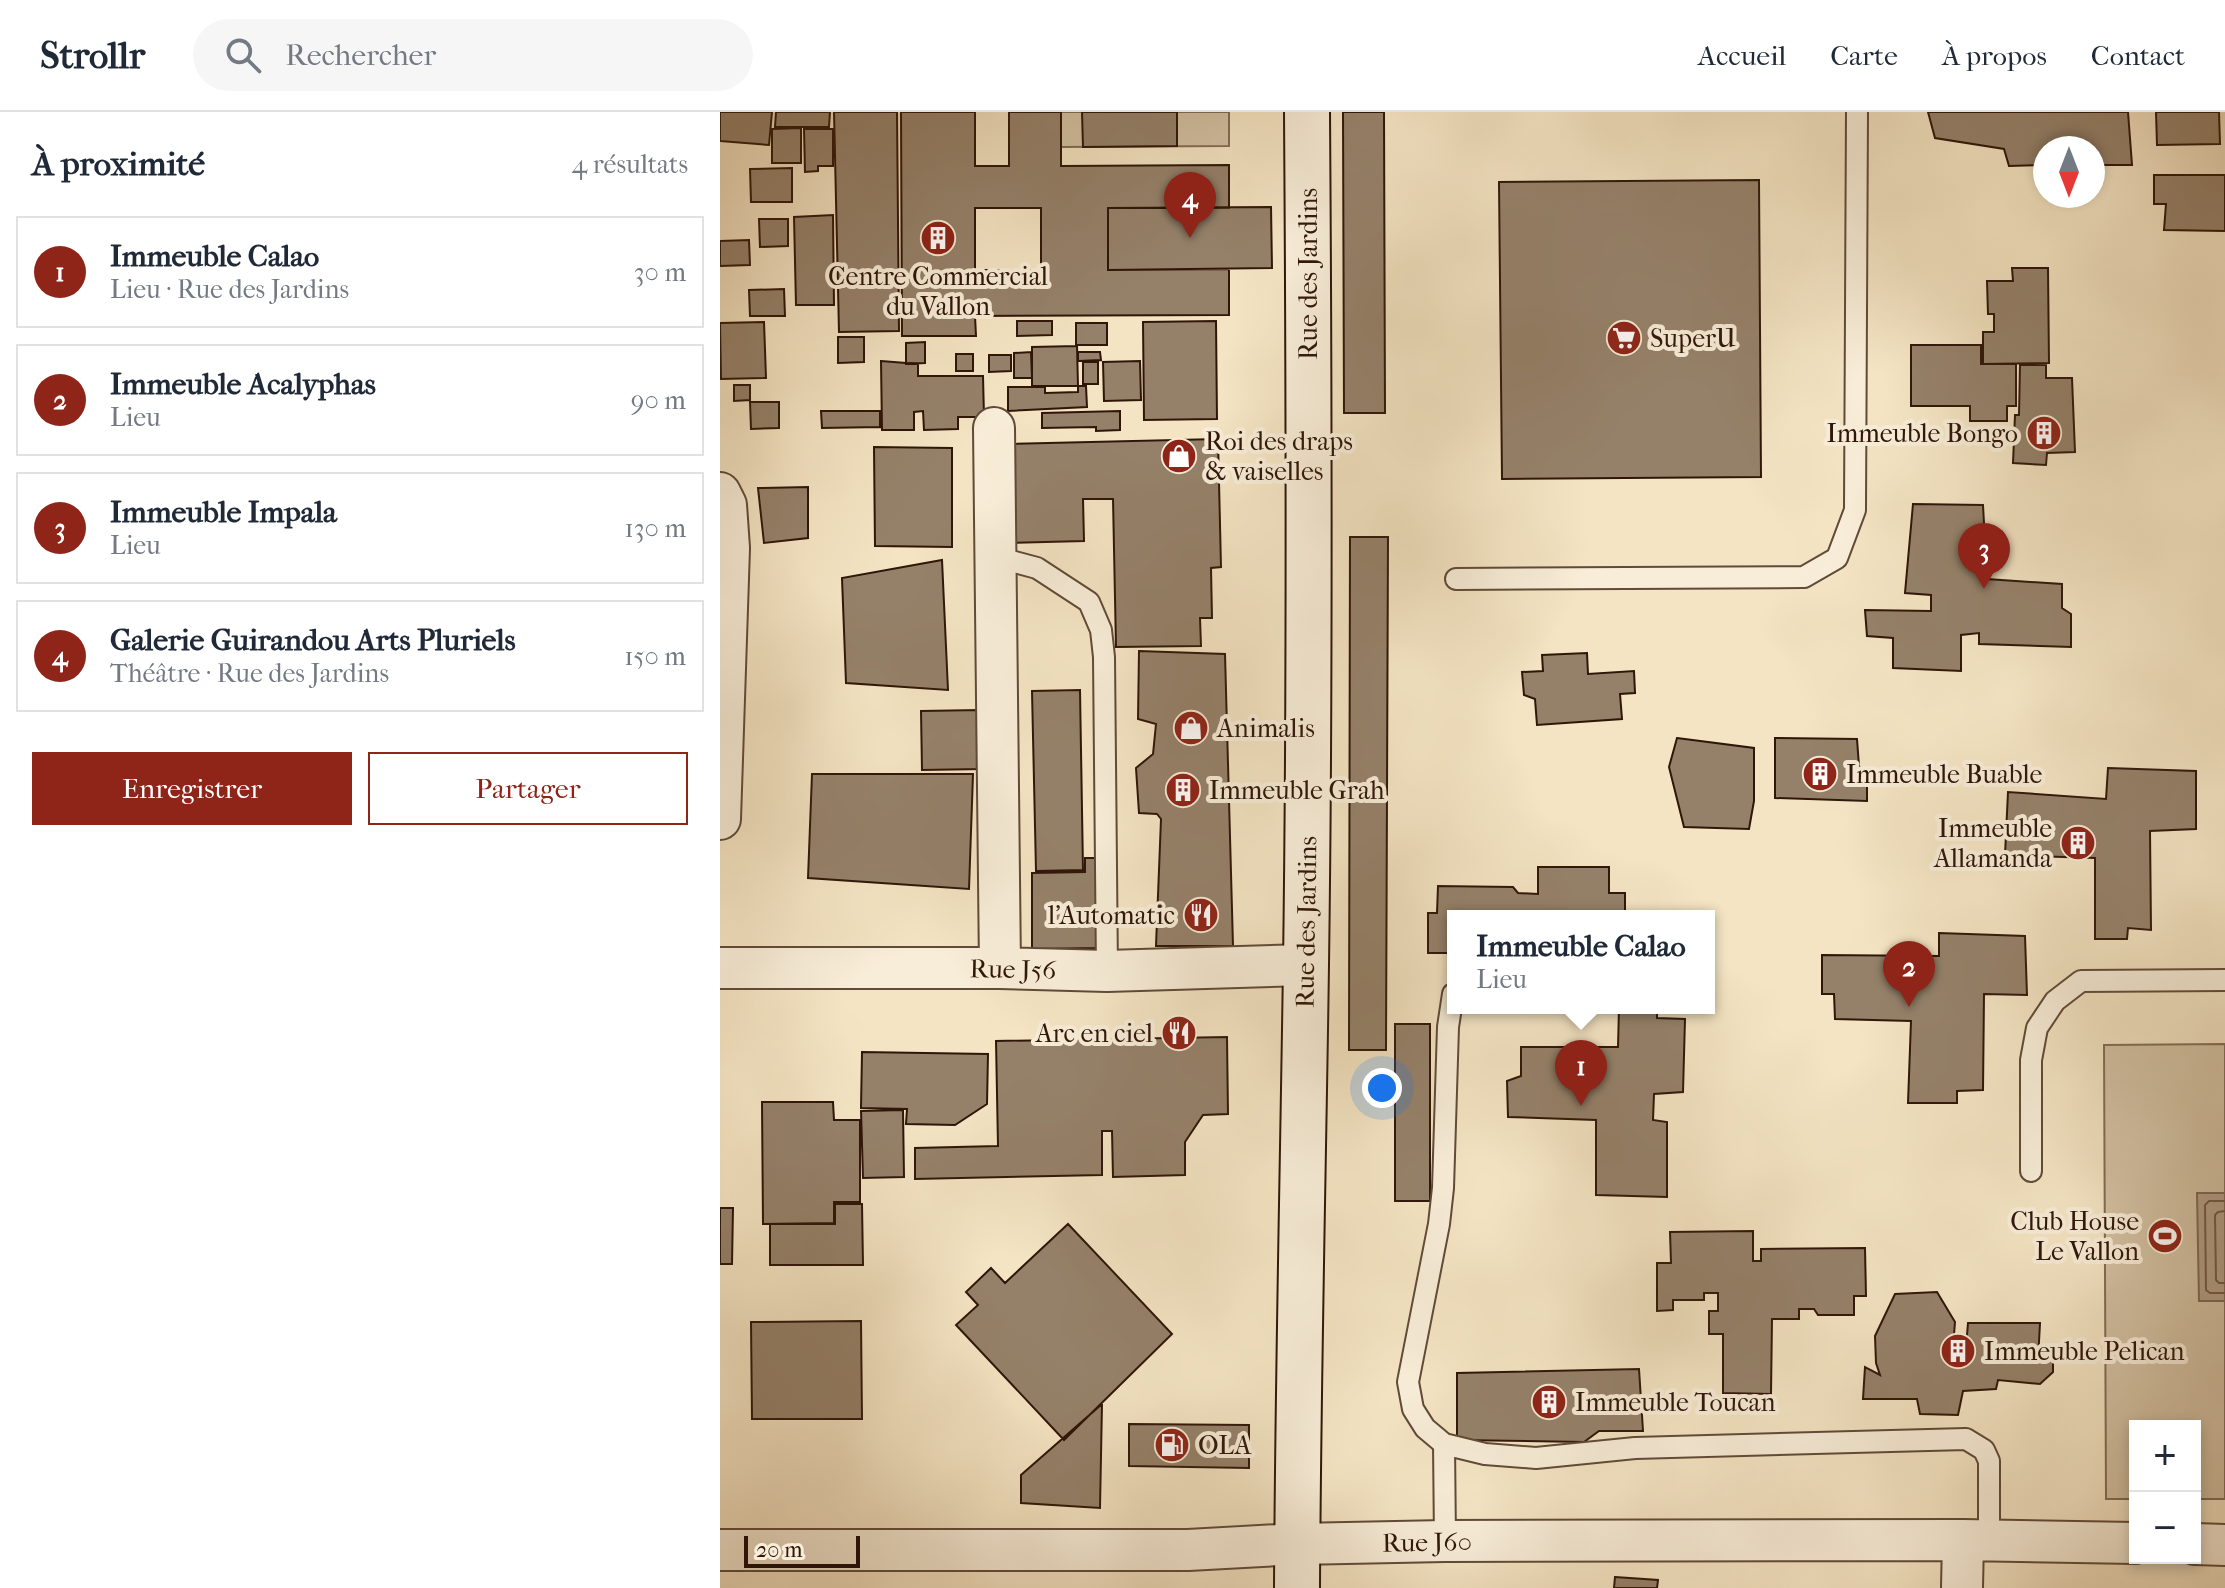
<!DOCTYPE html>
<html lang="fr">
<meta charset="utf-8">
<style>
body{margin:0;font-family:"IM FELL French Canon",serif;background:#f6f6f7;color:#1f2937}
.controls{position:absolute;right:24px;bottom:24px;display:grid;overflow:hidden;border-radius:0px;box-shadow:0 4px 12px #0003}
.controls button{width:72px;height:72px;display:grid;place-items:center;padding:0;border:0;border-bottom:2px solid #e0e1e3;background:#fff;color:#1f2937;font:40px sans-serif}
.compass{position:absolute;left:1313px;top:24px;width:72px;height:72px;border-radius:50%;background:#fff;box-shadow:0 4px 12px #0003;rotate:180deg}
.scale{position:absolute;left:24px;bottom:20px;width:116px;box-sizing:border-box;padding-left:8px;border:4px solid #2f1609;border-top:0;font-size:22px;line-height:28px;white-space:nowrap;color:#2f1609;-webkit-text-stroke:6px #f8edd8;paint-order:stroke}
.you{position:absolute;left:662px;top:976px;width:28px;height:28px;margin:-20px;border:6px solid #fff;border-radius:50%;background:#1a73e8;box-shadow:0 0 0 12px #1a73e833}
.badge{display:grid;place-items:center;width:52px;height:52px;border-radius:50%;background:#8f2418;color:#fff;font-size:26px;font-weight:700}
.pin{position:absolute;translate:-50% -66px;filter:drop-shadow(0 2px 4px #0008)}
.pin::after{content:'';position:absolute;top:42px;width:28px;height:24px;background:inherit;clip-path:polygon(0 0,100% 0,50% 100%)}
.popup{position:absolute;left:727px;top:798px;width:268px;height:104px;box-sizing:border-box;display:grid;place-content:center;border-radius:0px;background:#fff;filter:drop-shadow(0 2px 6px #0005);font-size:26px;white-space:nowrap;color:#747a83}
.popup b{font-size:30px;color:#1f2937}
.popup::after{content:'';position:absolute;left:50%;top:100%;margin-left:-16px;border:16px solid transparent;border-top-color:#fff}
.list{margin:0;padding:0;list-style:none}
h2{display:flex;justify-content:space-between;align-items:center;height:104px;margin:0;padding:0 32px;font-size:34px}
h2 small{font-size:26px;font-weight:400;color:#747a83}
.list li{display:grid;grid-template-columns:52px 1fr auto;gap:24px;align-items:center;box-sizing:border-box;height:112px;margin:0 16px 16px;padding:0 16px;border:2px solid #e0e1e3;border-radius:0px}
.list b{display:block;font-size:30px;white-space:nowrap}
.list p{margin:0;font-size:26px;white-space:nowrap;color:#747a83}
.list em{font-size:26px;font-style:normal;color:#747a83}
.actions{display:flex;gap:16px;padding:24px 32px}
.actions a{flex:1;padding:18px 0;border:2px solid #8f2418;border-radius:0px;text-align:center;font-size:28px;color:#8f2418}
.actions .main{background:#8f2418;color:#fff}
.icon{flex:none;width:44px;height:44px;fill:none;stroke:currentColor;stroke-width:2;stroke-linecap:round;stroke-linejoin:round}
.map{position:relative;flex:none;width:1505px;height:1476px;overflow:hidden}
header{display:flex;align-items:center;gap:48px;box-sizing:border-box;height:112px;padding:0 40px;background:#fff;border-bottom:2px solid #e0e1e3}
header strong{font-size:38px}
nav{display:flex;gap:44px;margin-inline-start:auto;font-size:28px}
.search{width:560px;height:72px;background:#f6f6f7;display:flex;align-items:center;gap:20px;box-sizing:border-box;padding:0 28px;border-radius:44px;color:#747a83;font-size:30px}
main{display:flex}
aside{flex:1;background:#fff}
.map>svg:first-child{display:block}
.green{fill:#d3c1a3;stroke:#816c56;stroke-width:2}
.water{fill:#b19e84;stroke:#7d6853;stroke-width:2}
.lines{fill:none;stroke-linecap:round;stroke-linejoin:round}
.shore{stroke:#705a46;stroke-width:2}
.building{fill:#95816a;stroke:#2f1609;stroke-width:2;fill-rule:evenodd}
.service-casing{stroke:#604a38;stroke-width:24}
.minor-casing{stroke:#604a38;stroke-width:44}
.secondary-casing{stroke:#2f1609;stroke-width:48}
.service{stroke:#f8edd8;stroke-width:20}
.minor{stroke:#f8edd8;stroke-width:40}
.secondary{stroke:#f8edd8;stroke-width:44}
.labels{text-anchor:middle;stroke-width:8;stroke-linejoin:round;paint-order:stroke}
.street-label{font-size:26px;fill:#2f1609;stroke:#f8edd8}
.poi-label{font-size:26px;fill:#2f1609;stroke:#f8edd8;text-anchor:start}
</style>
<header>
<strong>Strollr</strong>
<div class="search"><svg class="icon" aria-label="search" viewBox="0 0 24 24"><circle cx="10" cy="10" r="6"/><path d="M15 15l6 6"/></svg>Rechercher</div>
<nav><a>Accueil</a><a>Carte</a><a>À propos</a><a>Contact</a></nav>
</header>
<main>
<aside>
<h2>À proximité<small>4 résultats</small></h2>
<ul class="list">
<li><span class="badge">1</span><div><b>Immeuble Calao</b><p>Lieu · Rue des Jardins</p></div><em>30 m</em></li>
<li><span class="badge">2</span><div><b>Immeuble Acalyphas</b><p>Lieu</p></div><em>90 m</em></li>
<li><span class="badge">3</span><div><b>Immeuble Impala</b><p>Lieu</p></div><em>130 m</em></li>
<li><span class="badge">4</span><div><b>Galerie Guirandou Arts Pluriels</b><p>Théâtre · Rue des Jardins</p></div><em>150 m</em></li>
</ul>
<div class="actions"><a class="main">Enregistrer</a><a>Partager</a></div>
</aside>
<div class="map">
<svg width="1505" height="1476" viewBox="0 0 1505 1476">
<rect width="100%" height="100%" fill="#f4e4c3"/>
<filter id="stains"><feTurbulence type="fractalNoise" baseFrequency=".0025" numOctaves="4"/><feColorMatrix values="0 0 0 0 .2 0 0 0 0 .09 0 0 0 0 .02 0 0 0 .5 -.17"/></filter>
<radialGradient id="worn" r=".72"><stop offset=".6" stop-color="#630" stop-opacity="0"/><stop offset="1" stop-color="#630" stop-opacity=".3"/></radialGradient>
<path class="green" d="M341,0h168v34l-168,1z
M1505,932v455h-30v-73h-60v73h-29l-2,-454z"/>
<path class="water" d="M1477,1081h28v108h-26z"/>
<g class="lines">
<path class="shore" d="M1505,1089h-16l-4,4 1,85 4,3h15
M1505,1099l-7,1 -3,3 1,65 3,3h6"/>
</g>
<path class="building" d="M0,0h52l-3,33 -49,-4z
M56,0h54l-1,15h-54z
M114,0h63l2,219 -60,1z
M181,0h74v54h34v-54h52v54l168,-1v43h-121v62l121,-1v46l-254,1 1,20h-74zM255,96h66v62h-66z
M362,0h95v34l-94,1z
M623,0h41l1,301h-41z
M1208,0h200l4,53h-39v-17h-48v17l-36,1 -5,-17 -69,-11z
M1436,0h63l1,32 -63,1z
M81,16v35h-29v-34z
M84,17h29v37h-15v5l-13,1z
M72,56v34h-41l-1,-33z
M1434,63h71v56l-61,-1 2,-26h-12z
M1039,68l2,297 -259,2 -3,-297z
M551,95l1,61 -164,2v-62z
M113,103l1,90h-38l-2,-88z
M39,107h29v27l-28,1z
M29,128l1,25 -30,1v-25z
M1292,156h36l1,95 -66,1v-32h11v-18h-6l-1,-33h26z
M64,177l1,27h-35l-1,-26z
M297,209h35v14l-35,1z
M496,209l1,98 -73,1 -1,-98z
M44,210l2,56 -45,1 -1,-56z
M356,211h31v22h-31z
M118,225h26v25l-26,1z
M205,230v21l-19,1v-21z
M1191,233h70v19h35v42h-9v15h-37v-15h-59z
M357,234l1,40h-46v-39z
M311,240l1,26h-18v-25z
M358,240h22l1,8 -23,1z
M236,242h17v17h-17z
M269,243h22v16l-22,1z
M161,249l37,3v12h65l1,41h-26v12l-34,1 -1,-19 -9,1v18h-32z
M420,249l1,39 -37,1 -1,-39z
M363,250h15v22h-15z
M1300,253h26v13h26l3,74 -28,1 -1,12 -33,-2 2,-48h4z
M14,273h16v15l-16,1z
M358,274h8l1,21 -79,4v-24h37v6l33,-1z
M30,290h29v26l-28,1z
M101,299h59v16l-58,1z
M400,299v19l-24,1v-4l-54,1v-15z
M498,327l3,128 -10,1 1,50h-12l1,28 -85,1 -3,-148h-30l1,42 -75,2 -1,-99z
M154,335l78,1v99l-77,-1z
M88,375v51l-44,5 -6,-55z
M1193,392l70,1 4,74 75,5v24l9,6v33l-92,-3v-11l-18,2v36l-68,-3v-30l-26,-2 -2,-26 66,1v-16l-26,-2z
M630,425h38l-2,513h-37z
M222,448l6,130 -102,-7 -4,-105z
M419,539l86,3 8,292h-77l5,-127 -4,-5 -18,-1 -3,-45 17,-14 3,-30 -18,-5z
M867,541l1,21 46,-3 1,22 -15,1 2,25 -85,6 -2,-26 -11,-4 -2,-23 21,-1 -1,-16z
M360,578l3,180 -47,1 -4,-180z
M260,598l2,59 -60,1 -1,-59z
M957,626l77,10v53l-5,28 -65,-2 -15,-60z
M1055,626l82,1 2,27 8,13v22l-92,-3z
M1388,656l88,3v58l-46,2 1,99 -23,-2 -1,11h-32v-81l-90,-3 3,-63 98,7z
M92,662h161l-4,115 -161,-11z
M365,746h14l1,90 -68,1v-76l53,-1z
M818,755h71v26h16v23h-172v37h-25v-40h9l1,-27 75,1 5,6 20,1z
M1219,821l86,3 2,59 -43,-1 -1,96 -26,1v12h-49l3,-82 -76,-2 -1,-25h-12v-39l117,1z
M899,896h38v10l28,1 -2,73 -29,2 -1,26 14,2v75l-71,-2v-75l-88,-3 -1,-36 14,-5v-29h97z
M675,912h35v177h-35z
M507,925l1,77 -25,1 -18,27v33l-72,2 -1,-46h-10v44l-187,4v-31l83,-2 -2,-105z
M142,940l126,2 -1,50 -32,21 -49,-1 1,-15 -46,-1z
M42,990h71l1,18h26v82h-26v21l-71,1z
M183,998l1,67 -41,1 -2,-67z
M115,1092h27l1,61h-93v-41h65z
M0,1096h13l-1,56h-12z
M348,1112l104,110 -108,106 -108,-115 22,-20 -12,-13 25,-24 14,15z
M1033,1119v30h8v-12l104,-1 1,48h-12v19h-36l-4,-6h-15v10h-27l-1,75 -48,-1v-59h-14v-23h9v-18h-14v7h-31v10l-16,1v-48h14l-1,-31z
M1217,1180l18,30 -2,25h13l2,-24h72l-2,37 15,1v11l-13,12 -42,-4 -2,9 -33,2 -5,24 -38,-1 -3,-15h-54l2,-32 15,8 -4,-12 -1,-27 20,-42z
M141,1209l1,98h-110l-1,-97z
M919,1257l4,62h-44l-15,11 -127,-2v-67z
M382,1292l-2,104 -79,-5v-28z
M409,1312l120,1v43l-120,-2z
M895,1465l43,3 -1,8h-43z"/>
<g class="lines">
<defs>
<path id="service" d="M276,445l41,11 52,34 12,28 3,27 3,314
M736,467l348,-2 33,-19 18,-48 2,-398
M1311,1059v-111l6,-32 18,-27 26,-20 144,-1
M724,1332l41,10 51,4 99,-10 331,-9 18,11 5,11v79
M725,1429l-1,-97 -19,-16 -12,-19 -5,-27 31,-158 4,-36 5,-161 5,-33"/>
<path id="minor" d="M274,316l6,540
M0,381l6,12 3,43 -9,271
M0,856h280l107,3 199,-6
M1475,1432l30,1
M0,1438h468l109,-6 148,-3 518,-1 172,3
M1242,1476l1,-48"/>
<path id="secondary" d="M577,1476c1,-208 6,-415 9,-623 4,-284 3,-569 1,-853"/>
</defs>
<use href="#service" class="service-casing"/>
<use href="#minor" class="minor-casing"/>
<use href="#secondary" class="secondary-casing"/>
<use href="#service" class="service"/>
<use href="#minor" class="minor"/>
<use href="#secondary" class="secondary"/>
</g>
<defs>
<symbol id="building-disc" viewBox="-11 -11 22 22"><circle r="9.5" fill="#8f2418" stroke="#f8edd8"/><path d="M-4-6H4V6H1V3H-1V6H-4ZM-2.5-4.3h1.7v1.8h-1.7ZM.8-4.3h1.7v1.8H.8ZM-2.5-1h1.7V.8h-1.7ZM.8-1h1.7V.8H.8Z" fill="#fff"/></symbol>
<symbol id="supermarket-disc" viewBox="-11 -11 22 22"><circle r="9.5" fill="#8f2418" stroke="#f8edd8"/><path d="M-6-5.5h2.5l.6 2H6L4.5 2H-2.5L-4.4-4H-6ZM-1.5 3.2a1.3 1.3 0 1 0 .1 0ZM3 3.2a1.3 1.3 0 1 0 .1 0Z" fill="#fff"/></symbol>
<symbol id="shop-disc" viewBox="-11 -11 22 22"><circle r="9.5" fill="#8f2418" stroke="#f8edd8"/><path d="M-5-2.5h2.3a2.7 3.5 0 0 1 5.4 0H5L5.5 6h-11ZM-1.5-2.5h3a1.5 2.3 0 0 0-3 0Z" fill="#fff"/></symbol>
<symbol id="restaurant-disc" viewBox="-11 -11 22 22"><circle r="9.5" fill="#8f2418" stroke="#f8edd8"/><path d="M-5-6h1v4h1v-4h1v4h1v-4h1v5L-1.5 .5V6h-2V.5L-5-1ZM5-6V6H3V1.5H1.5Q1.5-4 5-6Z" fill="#fff"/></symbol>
<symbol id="stadium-disc" viewBox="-11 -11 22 22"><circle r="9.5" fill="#8f2418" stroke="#f8edd8"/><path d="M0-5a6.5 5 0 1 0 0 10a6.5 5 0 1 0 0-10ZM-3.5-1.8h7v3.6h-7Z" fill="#fff"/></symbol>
<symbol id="fuel-disc" viewBox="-11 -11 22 22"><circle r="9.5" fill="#8f2418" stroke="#f8edd8"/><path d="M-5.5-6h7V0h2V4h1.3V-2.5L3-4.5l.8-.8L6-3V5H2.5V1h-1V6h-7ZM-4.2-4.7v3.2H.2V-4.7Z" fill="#fff"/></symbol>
</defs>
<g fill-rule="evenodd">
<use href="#building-disc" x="198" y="106" width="40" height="40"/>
<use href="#supermarket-disc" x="884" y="206" width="40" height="40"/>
<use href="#building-disc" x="1304" y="301" width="40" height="40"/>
<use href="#shop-disc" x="439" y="324" width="40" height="40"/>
<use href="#shop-disc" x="451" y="596" width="40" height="40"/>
<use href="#building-disc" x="1080" y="642" width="40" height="40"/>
<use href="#building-disc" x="443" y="658" width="40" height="40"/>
<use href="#building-disc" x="1338" y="711" width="40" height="40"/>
<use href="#restaurant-disc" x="461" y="783" width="40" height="40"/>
<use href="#restaurant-disc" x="439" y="901" width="40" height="40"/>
<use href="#stadium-disc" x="1425" y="1104" width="40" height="40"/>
<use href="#building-disc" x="1218" y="1219" width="40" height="40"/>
<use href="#building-disc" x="809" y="1270" width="40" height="40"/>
<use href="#fuel-disc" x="432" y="1313" width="40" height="40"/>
</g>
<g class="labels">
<g class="street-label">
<text transform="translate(588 162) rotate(-90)" y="9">Rue des Jardins</text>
<text transform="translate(586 810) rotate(-89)" y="9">Rue des Jardins</text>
<text transform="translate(293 857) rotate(1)" y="9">Rue J56</text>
<text transform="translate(707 1430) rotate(-1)" y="9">Rue J60</text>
</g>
<g class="poi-label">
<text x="218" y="173" text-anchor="middle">Centre Commercial<tspan x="218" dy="30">du Vallon</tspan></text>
<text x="930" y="235">SuperU</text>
<text x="1298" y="330" text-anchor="end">Immeuble Bongo</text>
<text x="485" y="338">Roi des draps<tspan x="485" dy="30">&amp; vaiselles</tspan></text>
<text x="497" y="625">Animalis</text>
<text x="1126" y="671">Immeuble Buable</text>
<text x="489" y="687">Immeuble Grah</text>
<text x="1332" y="725" text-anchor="end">Immeuble<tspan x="1332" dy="30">Allamanda</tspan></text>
<text x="455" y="812" text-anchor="end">l'Automatic</text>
<text x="433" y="930" text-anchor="end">Arc en ciel</text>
<text x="1419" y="1118" text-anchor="end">Club House<tspan x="1419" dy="30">Le Vallon</tspan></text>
<text x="1264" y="1248">Immeuble Pelican</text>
<text x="855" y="1299">Immeuble Toucan</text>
<text x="478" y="1342">OLA</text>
</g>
</g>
<rect width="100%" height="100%" filter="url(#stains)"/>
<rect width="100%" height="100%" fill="url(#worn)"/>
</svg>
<div class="controls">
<button>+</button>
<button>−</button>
</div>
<svg class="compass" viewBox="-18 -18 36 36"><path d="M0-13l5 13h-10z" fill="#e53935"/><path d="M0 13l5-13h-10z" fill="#747a83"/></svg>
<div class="scale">20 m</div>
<div class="you"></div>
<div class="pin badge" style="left:861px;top:994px">1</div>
<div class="popup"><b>Immeuble Calao</b>Lieu</div>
<div class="pin badge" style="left:1189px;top:895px">2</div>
<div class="pin badge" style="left:1264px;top:477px">3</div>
<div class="pin badge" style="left:470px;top:126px">4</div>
</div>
</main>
